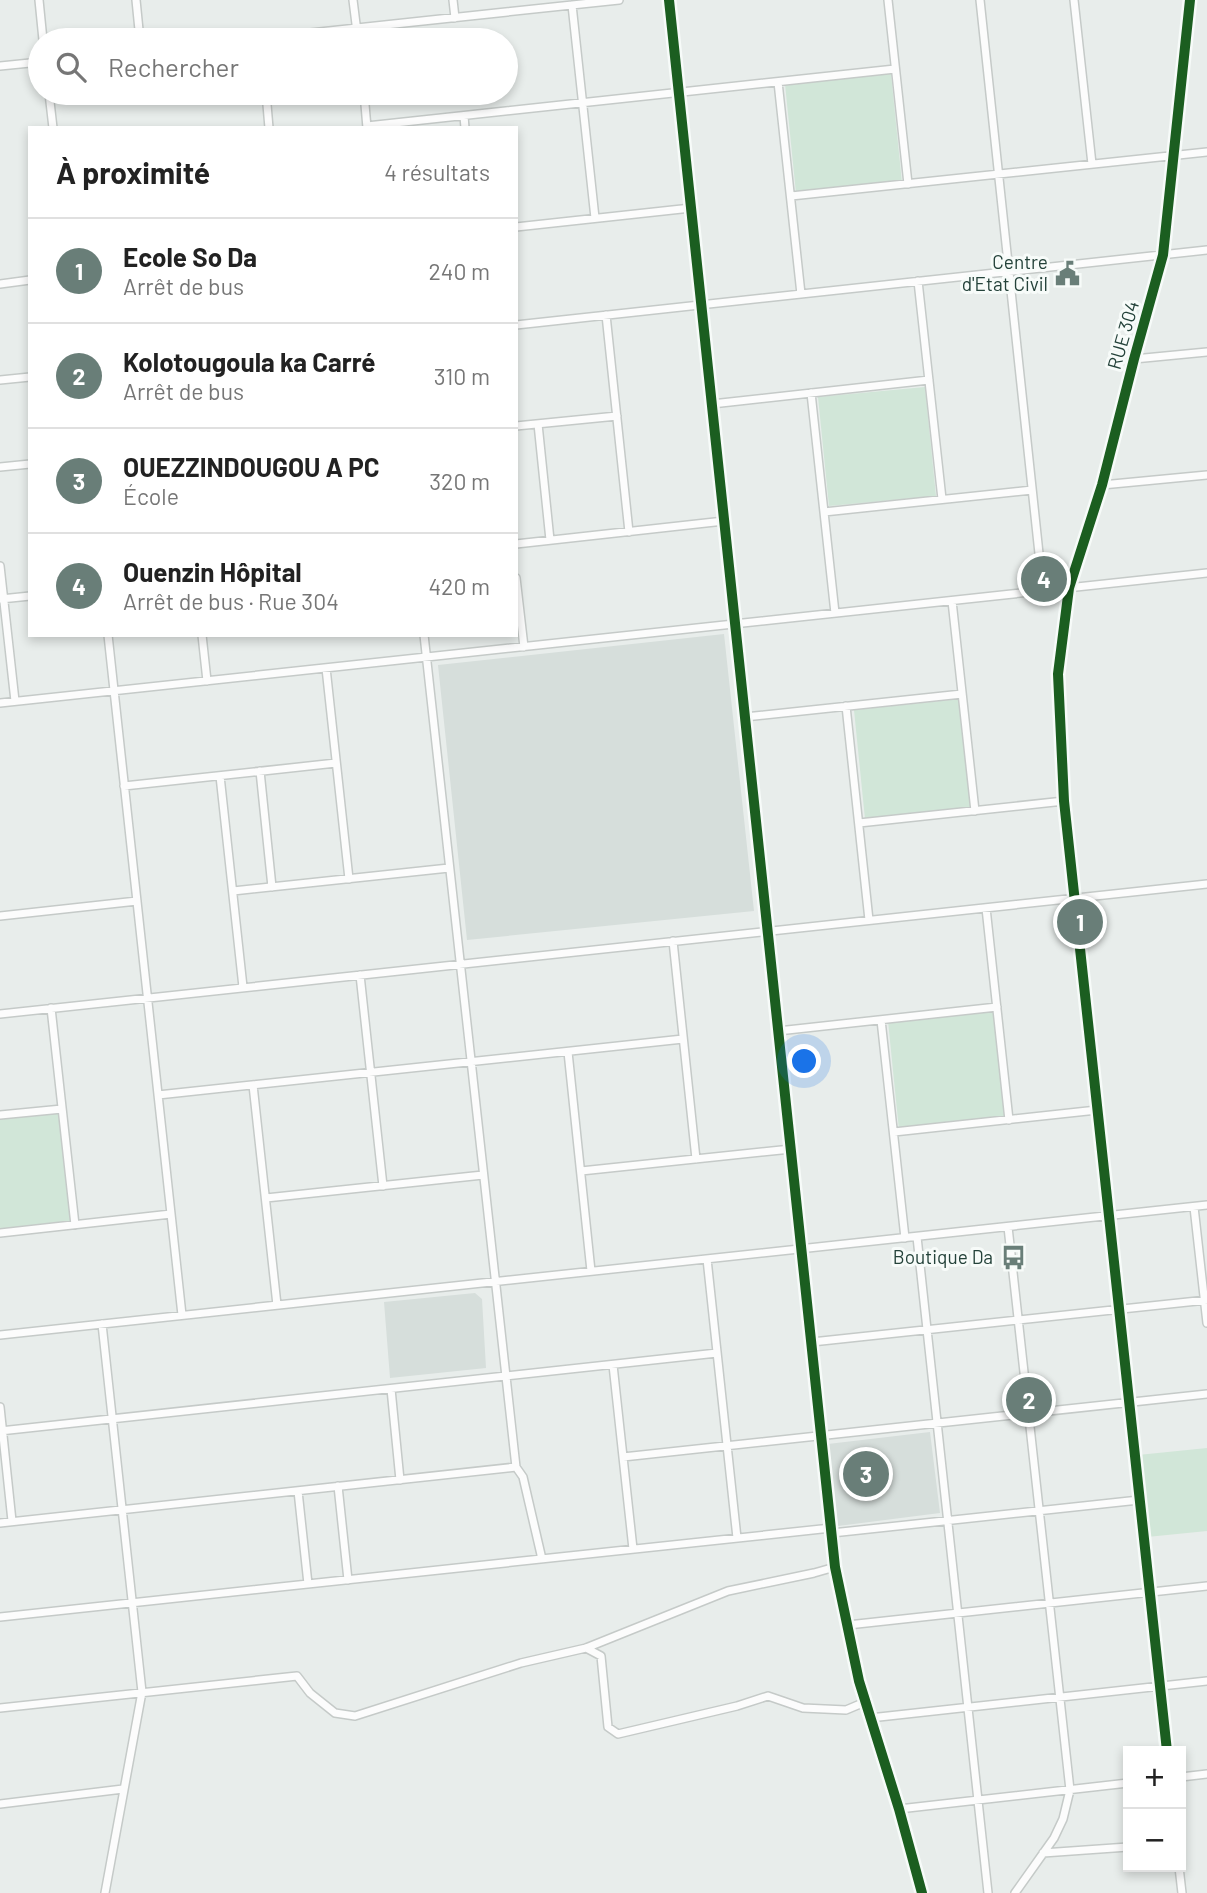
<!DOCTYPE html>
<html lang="fr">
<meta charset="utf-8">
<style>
body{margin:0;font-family:Barlow,sans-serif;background:#f6f6f6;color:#222}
.controls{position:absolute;right:21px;bottom:21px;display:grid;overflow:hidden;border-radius:0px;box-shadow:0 4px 10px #0003}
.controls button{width:63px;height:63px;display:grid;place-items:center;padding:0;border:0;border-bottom:2px solid #e0e0e0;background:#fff;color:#222;font:35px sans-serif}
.you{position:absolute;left:805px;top:1062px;width:24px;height:24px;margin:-18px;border:5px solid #fff;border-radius:50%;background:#1a73e8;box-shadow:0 0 0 10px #1a73e833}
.badge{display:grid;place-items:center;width:46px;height:46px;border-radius:50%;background:#697e78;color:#fff;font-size:23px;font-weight:700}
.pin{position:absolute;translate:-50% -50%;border:4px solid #fff;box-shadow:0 2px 7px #0006}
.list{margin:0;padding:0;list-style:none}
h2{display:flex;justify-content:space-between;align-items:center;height:91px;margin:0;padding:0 28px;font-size:30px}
h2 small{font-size:23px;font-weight:400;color:#767676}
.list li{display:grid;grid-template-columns:46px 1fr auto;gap:21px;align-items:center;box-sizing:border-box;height:105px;padding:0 28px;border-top:2px solid #e0e0e0}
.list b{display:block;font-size:26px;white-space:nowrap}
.list p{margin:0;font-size:23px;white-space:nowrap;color:#767676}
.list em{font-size:23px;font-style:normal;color:#767676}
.icon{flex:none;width:38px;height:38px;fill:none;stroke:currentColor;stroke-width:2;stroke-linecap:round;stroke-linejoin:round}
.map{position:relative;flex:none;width:1207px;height:1893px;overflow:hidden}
.search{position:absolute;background:#fff;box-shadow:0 4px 10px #0003;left:28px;top:28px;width:490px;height:77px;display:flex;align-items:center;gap:18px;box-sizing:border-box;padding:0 24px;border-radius:38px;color:#767676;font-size:26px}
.panel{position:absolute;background:#fff;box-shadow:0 4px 10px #0003;left:28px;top:126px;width:490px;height:511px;border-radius:0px}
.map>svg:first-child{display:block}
.built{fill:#d6dedb}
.pitch{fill:#d1e6d8}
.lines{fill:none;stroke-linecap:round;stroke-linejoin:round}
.minor-casing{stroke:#c5cac8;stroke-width:10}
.tertiary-casing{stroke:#c5cac8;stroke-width:12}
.minor{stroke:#fcfcfc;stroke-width:7}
.tertiary{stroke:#fcfcfc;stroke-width:9}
.cycleway-casing{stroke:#f7fbf9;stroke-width:15}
.cycleway{stroke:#1b5e20;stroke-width:10}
.labels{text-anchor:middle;stroke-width:6;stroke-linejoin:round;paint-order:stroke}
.poi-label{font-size:19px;fill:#24423a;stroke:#f7fbf9;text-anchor:end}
.street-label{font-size:19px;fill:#24423a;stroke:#f7fbf9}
</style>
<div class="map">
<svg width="1207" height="1893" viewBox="0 0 1207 1893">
<rect width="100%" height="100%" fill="#e8edeb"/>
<path class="built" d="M724,634l30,277 -287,29 -29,-275z
M475,1293l7,6 4,69 -96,10 -6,-76z
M930,1432l10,81 -102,13 -10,-82z"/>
<path class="pitch" d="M891,74l11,109 -106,10 -11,-109z
M925,387l11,109 -107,10 -11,-109z
M960,699l11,109 -106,11 -11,-109z
M994,1010l11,109 -106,11 -11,-109z
M60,1113l11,109 -71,7v-110z
M1207,1448v83l-60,6 -9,-82z"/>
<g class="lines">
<defs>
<path id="minor" d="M39,0l4,40
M136,0l4,40
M353,0l5,40
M453,0l2,18
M888,0l20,184
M980,0l63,591
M1074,0l18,164
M572,5l23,213
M244,40l375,-40
M0,66l40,-4
M778,82l23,212
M49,93l4,35
M266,93l3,35
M364,93l3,35
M464,116l1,12
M367,126l528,-57
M791,196l416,-44
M516,227l175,-19
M918,281l24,218
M0,284l30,-4
M606,315l23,217
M516,325l691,-75
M1134,359l73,-7
M0,380l30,-3
M811,393l24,220
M712,404l217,-24
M538,424l12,116
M516,426l101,-10
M0,467l30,-3
M1102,485l105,-10
M824,512l208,-22
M516,544l208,-23
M0,566l15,135
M516,578l8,69
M1,599l29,-3
M952,601l23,210
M108,635l74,680
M202,635l5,46
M424,635l92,832 7,10 19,82
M326,668l23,211
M0,703l1207,-130
M846,706l23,214
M745,717l217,-23
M260,771l12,116
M220,776l23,211
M124,786l212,-23
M859,823l205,-22
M233,891l216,-23
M986,908l23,212
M0,916l137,-15
M673,941l23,218
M360,975l23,211
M51,1008l24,217
M0,1014l1207,-130
M881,1020l24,218
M778,1031l219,-24
M568,1052l23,219
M253,1085l24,220
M158,1095l525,-56
M0,1115l62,-6
M894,1132l203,-22
M581,1171l210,-22
M266,1198l217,-23
M1194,1207l13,116
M1008,1227l62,563 -7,29 -9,19 -39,55
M0,1233l171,-19
M917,1237l71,656
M707,1259l30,279
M102,1324l40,368 -37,201
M0,1335l1207,-130
M812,1342l395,-42
M613,1365l20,184
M391,1389l9,91
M0,1407l12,114
M0,1431l717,-78
M623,1457l584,-63
M338,1486l10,94
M298,1491l10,93
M0,1523l516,-56
M832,1533l307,-33
M0,1617l831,-89
M848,1625l359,-39
M586,1648l15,8 7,71 10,7 119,-28 31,-10 35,12 43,2 19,-8
M0,1708l297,-32 13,17 25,20 20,3 166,-53 65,-15 142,-57 86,-18 21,-6
M870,1718l337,-37
M1167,1751l-103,-950 -6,-127 11,-86 33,-103 32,-126 29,-104 27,-255
M1181,1777l26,-3
M0,1804l123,-15
M899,1809l229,-26
M1043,1853l85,-6
M1179,1867l3,26"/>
<path id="tertiary" d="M669,0l166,1567 24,114 40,128 23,84"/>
</defs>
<use href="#minor" class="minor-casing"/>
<use href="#tertiary" class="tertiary-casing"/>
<use href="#minor" class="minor"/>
<use href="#tertiary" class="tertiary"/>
<defs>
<path id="cycleway" d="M669,0l166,1567 24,114 40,128 23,84
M1167,1751l-103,-950 -6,-127 11,-86 33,-103 32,-126 29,-104 27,-255"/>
</defs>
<use href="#cycleway" class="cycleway-casing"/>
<use href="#cycleway" class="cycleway"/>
</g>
<defs>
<symbol id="civic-bare" viewBox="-9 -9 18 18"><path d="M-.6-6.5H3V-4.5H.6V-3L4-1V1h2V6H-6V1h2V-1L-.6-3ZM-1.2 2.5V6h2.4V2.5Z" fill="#697e78" stroke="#f7fbf9" stroke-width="2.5" paint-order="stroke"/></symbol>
<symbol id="bus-bare" viewBox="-9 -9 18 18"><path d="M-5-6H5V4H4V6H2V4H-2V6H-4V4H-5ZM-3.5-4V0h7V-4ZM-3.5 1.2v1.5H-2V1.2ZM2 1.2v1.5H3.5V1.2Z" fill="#697e78" stroke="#f7fbf9" stroke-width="2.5" paint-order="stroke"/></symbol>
</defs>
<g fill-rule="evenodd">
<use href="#civic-bare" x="1050" y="256" width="35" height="35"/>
<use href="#bus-bare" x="996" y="1240" width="35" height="35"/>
</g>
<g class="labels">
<g class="poi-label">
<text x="1048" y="269">Centre<tspan x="1048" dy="22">d'Etat Civil</tspan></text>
<text x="993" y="1264">Boutique Da</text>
</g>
<g class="street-label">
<text transform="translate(1123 335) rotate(-74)" y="7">RUE 304</text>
</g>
</g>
</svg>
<div class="controls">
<button>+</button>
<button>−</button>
</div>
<div class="you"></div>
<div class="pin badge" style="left:1080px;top:922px">1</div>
<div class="pin badge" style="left:1029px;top:1400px">2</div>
<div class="pin badge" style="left:866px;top:1474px">3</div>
<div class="pin badge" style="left:1044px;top:579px">4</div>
<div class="search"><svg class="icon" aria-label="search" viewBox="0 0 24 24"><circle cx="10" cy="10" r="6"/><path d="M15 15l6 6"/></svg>Rechercher</div>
<section class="panel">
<h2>À proximité<small>4 résultats</small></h2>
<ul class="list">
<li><span class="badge">1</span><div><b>Ecole So Da</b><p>Arrêt de bus</p></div><em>240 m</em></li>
<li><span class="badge">2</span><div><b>Kolotougoula ka Carré</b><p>Arrêt de bus</p></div><em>310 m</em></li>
<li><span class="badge">3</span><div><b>OUEZZINDOUGOU A PC</b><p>École</p></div><em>320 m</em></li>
<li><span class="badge">4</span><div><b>Ouenzin Hôpital</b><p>Arrêt de bus · Rue 304</p></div><em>420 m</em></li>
</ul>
</section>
</div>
